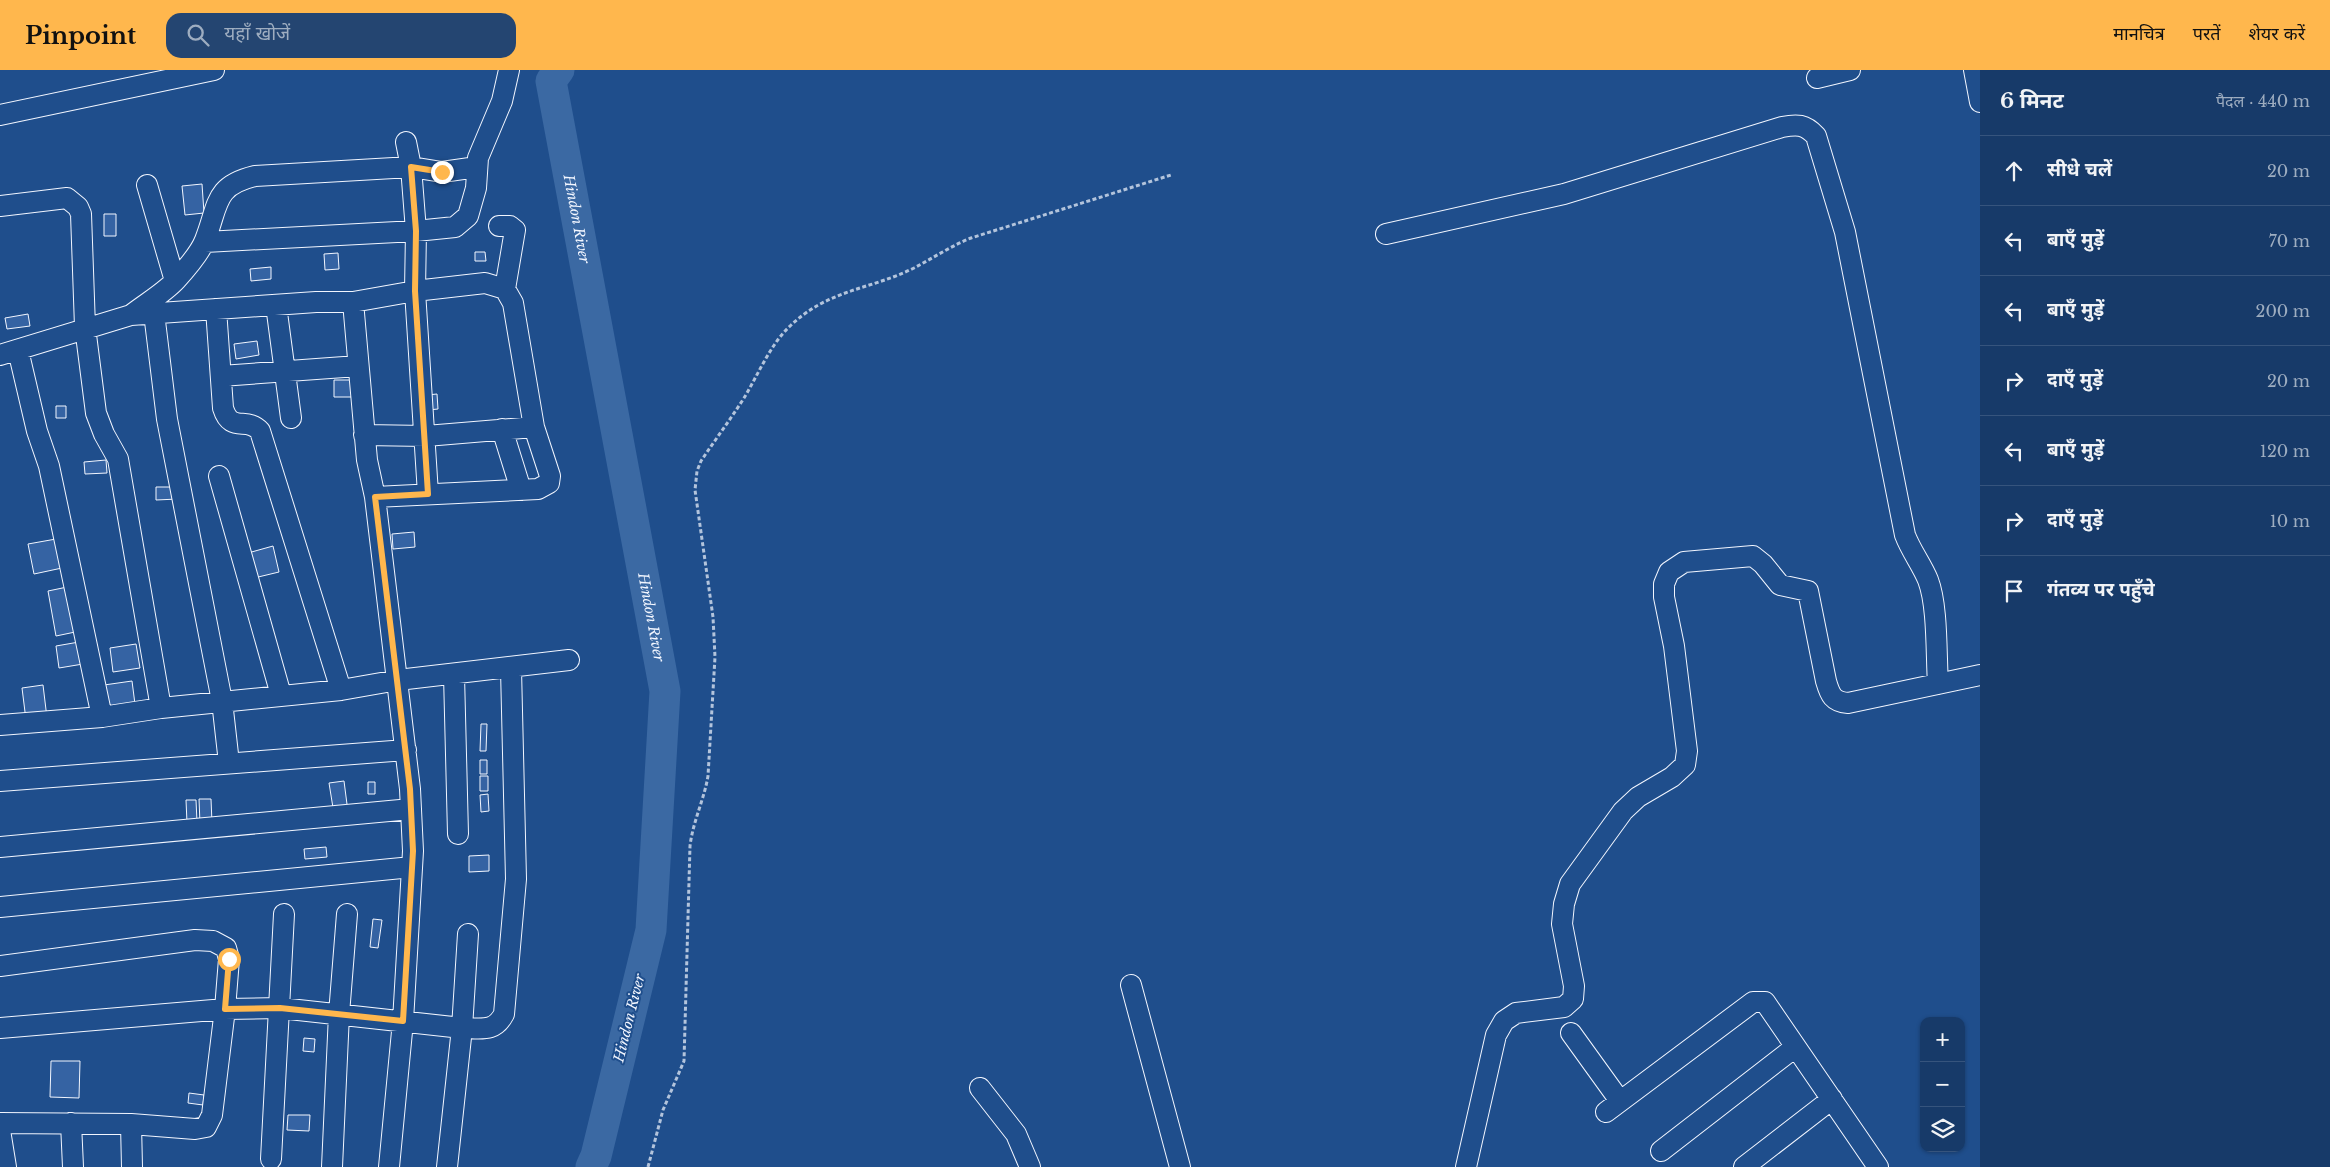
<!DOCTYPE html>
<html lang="hi">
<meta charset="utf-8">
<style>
body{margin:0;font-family:"Libre Baskerville","Noto Sans Devanagari",serif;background:#244571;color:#f1f3f6}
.controls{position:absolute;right:15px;bottom:15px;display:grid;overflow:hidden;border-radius:10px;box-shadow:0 1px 4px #0004}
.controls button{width:45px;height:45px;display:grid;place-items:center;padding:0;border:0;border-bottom:1px solid #36547d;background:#173a69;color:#f1f3f6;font:25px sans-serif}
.stop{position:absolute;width:15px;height:15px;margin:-11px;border:4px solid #ffb74d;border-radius:50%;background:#fff}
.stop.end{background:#ffb74d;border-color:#fff;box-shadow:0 1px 5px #0008}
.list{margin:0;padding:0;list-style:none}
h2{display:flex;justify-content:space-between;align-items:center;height:65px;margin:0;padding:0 20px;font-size:21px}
h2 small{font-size:16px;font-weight:400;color:#9eadc0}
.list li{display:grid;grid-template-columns:32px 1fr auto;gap:15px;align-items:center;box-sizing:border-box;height:70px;padding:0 20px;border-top:1px solid #36547d}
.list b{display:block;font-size:19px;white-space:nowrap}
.list em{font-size:16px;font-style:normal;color:#9eadc0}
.icon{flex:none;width:28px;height:28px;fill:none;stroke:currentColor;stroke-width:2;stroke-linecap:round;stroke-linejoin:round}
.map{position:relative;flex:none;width:1980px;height:1097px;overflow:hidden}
header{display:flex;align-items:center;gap:30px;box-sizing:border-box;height:70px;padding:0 25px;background:#ffb74d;color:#111}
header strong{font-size:24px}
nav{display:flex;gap:28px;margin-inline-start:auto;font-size:18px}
.search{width:350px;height:45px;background:#244571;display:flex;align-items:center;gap:12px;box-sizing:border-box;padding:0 18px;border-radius:15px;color:#9eadc0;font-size:19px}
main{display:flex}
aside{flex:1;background:#173a69}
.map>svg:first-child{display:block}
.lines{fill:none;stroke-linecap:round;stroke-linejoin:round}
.river{stroke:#3b69a3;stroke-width:31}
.building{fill:#3563a3;stroke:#f2f6ff}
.minor-casing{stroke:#f2f6ff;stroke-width:22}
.path{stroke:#b3c4dc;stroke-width:3;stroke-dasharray:4 2.5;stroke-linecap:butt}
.minor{stroke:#1f4e8c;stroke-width:20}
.route{stroke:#ffb74d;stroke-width:6}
.labels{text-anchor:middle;stroke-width:4;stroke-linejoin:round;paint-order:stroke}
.water-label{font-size:14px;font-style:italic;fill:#f2f6ff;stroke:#1f4e8c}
</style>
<header>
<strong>Pinpoint</strong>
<div class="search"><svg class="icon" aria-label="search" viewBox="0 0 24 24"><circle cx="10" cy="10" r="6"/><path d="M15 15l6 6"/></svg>यहाँ खोजें</div>
<nav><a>मानचित्र</a><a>परतें</a><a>शेयर करें</a></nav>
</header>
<main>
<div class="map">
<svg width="1980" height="1097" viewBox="0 0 1980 1097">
<rect width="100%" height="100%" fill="#1f4e8c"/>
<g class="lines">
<path class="river" id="s1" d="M559,0l-8,11 114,610 -14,239 -55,226 -5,11"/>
</g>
<path class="building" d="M202,114l2,29 -19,2 -3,-29z
M104,144h12v22h-12z
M475,182h10l1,9h-11z
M338,183l1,16 -14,1 -1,-16z
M271,197v12l-20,2 -1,-12z
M28,244l2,12 -23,3 -2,-11z
M257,271l2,14 -23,4 -2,-15z
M334,310h18v17h-18z
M437,324l1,15 -10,1 -1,-15z
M56,336h10v12h-10z
M106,390l1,13 -22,1 -1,-12z
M156,417h22v12l-22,1z
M414,462l1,15 -22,2 -1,-15z
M56,469l6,29 -28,6 -6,-30z
M273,476l6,26 -25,6 -6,-25z
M72,516l8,45 -24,5 -8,-45z
M79,572l4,22 -24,4 -3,-22z
M136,574l4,24 -27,4 -3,-24z
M132,611l4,31 -28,4 -4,-31z
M43,615l4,33 -21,2 -4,-32z
M481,654h6l-1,27h-6z
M480,690h7v14h-7z
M480,706h8v15h-8z
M344,711l4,31 -14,2 -5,-31z
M368,712h7v12h-7z
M488,724l1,17 -8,1 -1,-17z
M199,729h12l1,24 -12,1z
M186,730h10l1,22 -10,1z
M326,777l1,10 -22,2 -1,-10z
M489,785v16l-20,1v-16z
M373,849l9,1 -4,28 -8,-1z
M304,968l11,1 -1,13 -11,-1z
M51,991h29l-1,37 -29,-1z
M189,1023l15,2 -1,10 -15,-2z
M288,1045h22l-1,16 -22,-1z"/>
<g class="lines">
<defs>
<path id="minor" d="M1974,0l6,32
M1817,8l33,-8
M0,45l214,-45
M406,72l5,25 5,64 -1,60 13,203
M147,115l28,96
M0,136l67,-8 11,9 3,7 4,113 11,86 8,21 14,25 43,249
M499,156h11l5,4 -10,59
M1386,164l178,-40 218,-67c15,-3 23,-3 34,9l29,96 60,303c6,16 17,30 23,45 10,26 8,75 10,104
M205,172l211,-11 39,-4 13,-11 8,-28 2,-30 24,-57 7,-31
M353,232l14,158 8,37 35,292 3,62 -10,170 -14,146
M276,235l15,113
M216,239l7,99c8,26 24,8 37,23l81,259
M154,243l13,106 55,282 7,62
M131,245c14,-11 33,-22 45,-35 10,-11 24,-27 29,-40 14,-35 8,-54 50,-64l156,-9 31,5 35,-5
M18,280l19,81 12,35 53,251
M0,285l131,-40 185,-13h37l62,-11 70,-8 20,6 8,14 21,124 16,49 -1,7 -11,6 -163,8
M221,306l137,-10
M502,359l19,61
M364,365l62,1 108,-9
M219,406l62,219
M454,605l4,159
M0,655l102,-8 59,-9 180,-18 57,-10 171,-20
M0,711l406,-31
M0,777l411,-38
M0,837l412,-40
M0,896l195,-26 18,1 13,7 3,11 -4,50 -13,106 -6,12 -11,2 -64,-5 -131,-1
M1131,915l49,182
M0,958l225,-19 55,-1 182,20c19,0 32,5 42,-14l12,-135 -5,-210
M1571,963l49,68
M980,1018l36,46 14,33
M1606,1042l147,-110h12l113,165
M71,1053l2,44
M131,1054l1,43
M0,1060l6,37
M1661,1081l133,-103
M271,1089l13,-245
M332,1097l7,-153 8,-100
M447,1097l15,-139 6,-94
M1466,1097l30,-132 8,-14 12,-8 48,-6 9,-8 1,-13 -12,-62 2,-20 6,-20 53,-73 15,-14 34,-20 13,-12 2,-14 -13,-105 -10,-49v-13l5,-12 15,-10 69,-6 10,8 17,21 28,6 18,90c4,14 7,21 22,22l132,-28
M1744,1097l88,-68"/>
</defs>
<use href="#minor" class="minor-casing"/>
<path class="path" d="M648,1097l15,-57 21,-49 6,-215c3,-25 14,-46 18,-70l7,-119 -2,-40 -18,-127 2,-19 4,-10c14,-21 29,-41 43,-63 14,-23 25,-51 44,-70 39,-39 82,-38 126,-60 19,-10 37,-22 57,-30l200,-63"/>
<use href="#minor" class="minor"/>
</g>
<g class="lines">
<path class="route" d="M229,889l-4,50 55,-1 123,13 10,-170 -3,-62 -35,-292 53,-3 -13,-203 1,-60 -5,-64 31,5"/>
</g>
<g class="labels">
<g class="water-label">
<text dy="5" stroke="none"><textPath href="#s1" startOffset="154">Hindon River</textPath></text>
<text dy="5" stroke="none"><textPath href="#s1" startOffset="559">Hindon River</textPath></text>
<text transform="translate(629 948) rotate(-76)" y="5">Hindon River</text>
</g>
</g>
</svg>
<div class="controls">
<button>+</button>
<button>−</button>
<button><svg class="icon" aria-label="layers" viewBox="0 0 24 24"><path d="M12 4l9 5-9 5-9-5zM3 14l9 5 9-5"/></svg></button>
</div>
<div class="stop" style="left:229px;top:889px"></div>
<div class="stop end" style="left:442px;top:102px"></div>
</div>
<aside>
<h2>6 मिनट<small>पैदल · 440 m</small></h2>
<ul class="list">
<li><svg class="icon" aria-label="ahead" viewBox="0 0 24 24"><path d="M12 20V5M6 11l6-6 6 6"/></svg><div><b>सीधे चलें</b></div><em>20 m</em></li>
<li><svg class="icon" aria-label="left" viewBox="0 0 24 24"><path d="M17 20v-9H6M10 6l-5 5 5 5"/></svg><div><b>बाएँ मुड़ें</b></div><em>70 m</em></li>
<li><svg class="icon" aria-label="left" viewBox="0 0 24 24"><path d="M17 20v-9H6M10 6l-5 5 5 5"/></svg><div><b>बाएँ मुड़ें</b></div><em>200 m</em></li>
<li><svg class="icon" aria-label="right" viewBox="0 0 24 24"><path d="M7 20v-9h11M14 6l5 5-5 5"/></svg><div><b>दाएँ मुड़ें</b></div><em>20 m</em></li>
<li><svg class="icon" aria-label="left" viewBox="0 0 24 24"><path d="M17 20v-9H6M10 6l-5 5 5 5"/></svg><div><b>बाएँ मुड़ें</b></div><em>120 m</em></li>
<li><svg class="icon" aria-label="right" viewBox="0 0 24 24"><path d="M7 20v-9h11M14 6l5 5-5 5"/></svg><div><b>दाएँ मुड़ें</b></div><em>10 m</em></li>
<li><svg class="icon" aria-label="arrive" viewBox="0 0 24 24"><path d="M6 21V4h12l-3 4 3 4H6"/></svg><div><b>गंतव्य पर पहुँचे</b></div></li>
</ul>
</aside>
</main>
